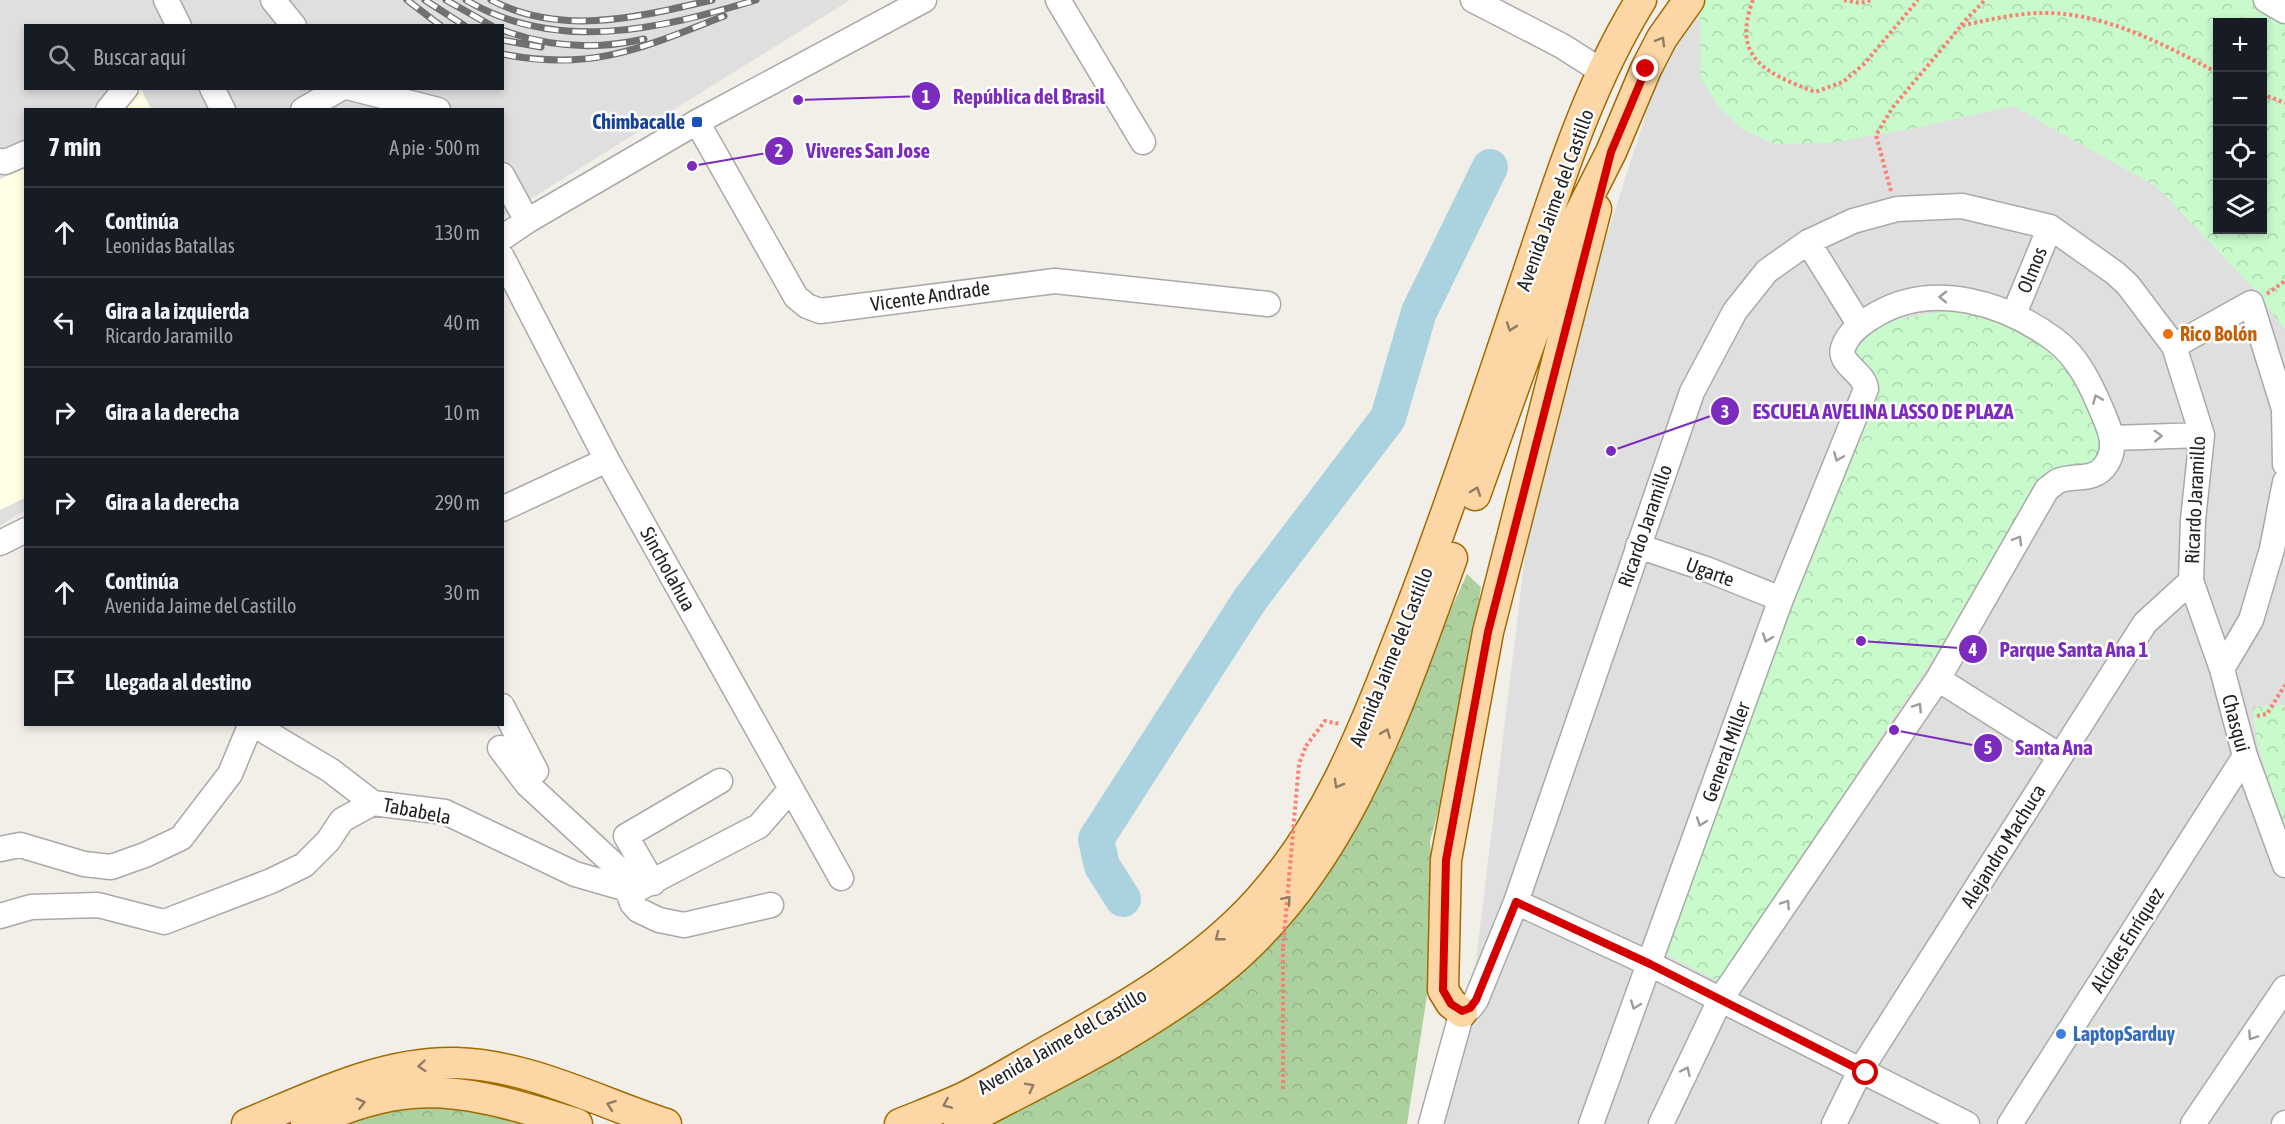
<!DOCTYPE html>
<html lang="es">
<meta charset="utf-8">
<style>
body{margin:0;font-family:"Asap Condensed",sans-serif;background:#20242c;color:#f1f3f6}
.controls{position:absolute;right:18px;top:18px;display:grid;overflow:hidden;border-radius:0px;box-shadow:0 3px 9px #0003}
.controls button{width:54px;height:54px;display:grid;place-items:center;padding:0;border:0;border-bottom:2px solid #363941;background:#171b24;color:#f1f3f6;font:30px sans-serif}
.stop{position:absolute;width:18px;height:18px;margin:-14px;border:4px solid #d40000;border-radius:50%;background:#fff}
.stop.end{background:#d40000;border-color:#fff;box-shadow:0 2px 6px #0008}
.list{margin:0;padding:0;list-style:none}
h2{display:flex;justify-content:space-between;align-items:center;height:78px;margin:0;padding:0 24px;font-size:26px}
h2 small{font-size:20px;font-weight:400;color:#9ea1a6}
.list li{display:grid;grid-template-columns:39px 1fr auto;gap:18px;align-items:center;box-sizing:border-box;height:90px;padding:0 24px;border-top:2px solid #363941}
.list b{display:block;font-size:22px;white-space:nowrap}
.list p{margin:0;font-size:20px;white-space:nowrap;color:#9ea1a6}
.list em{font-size:20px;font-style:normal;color:#9ea1a6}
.icon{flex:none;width:33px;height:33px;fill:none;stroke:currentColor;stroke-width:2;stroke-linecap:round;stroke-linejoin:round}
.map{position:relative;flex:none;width:2285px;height:1124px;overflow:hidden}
.search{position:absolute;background:#171b24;box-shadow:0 3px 9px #0003;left:24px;top:24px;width:480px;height:66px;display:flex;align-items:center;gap:15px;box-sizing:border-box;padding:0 21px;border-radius:0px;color:#9ea1a6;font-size:22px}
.panel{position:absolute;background:#171b24;box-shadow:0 3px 9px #0003;left:24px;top:108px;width:480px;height:618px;border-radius:0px}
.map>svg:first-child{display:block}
.residential{fill:#e0dfdf;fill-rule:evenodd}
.education{fill:#ffffe5}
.forest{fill:url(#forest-crowns)}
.park{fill:url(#park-crowns);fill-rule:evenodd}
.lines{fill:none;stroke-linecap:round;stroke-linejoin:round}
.river{stroke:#aad3df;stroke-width:36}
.minor-casing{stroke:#a9a9a9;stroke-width:27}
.major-casing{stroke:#a06b00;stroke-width:33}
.path{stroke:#fa8072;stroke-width:4;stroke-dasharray:3 3;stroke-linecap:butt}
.minor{stroke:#fff;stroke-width:24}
.major{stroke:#fcd6a4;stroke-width:30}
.rail-casing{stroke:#707070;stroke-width:7}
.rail{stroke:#fff;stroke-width:4.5;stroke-dasharray:14;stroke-linecap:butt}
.path-bridge{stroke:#fa8072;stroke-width:4;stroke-dasharray:3 3;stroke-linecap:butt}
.oneway{stroke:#8f7c63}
.oneway2{stroke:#9c9c9c}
.route{stroke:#d40000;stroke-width:8}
.transit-dot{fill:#1a4fb4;stroke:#fff;stroke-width:2}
.food-dot{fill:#e8710a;stroke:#fff;stroke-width:2}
.shop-dot{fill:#3f7fe0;stroke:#fff;stroke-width:2}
.labels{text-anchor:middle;stroke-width:5;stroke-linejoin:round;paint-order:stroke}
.transit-label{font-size:20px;font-weight:bold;fill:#164399;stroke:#fff;text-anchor:end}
.street-label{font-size:20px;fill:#222;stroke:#fff}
.food-label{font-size:20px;font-weight:bold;fill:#c56008;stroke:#fff;text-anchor:start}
.shop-label{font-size:20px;font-weight:bold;fill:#366cbe;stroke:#fff;text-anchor:start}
.leader{fill:none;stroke:#7b2cbf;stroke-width:2}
.callout-dot{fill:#7b2cbf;stroke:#fff;stroke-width:2}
.mark-label{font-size:18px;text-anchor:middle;font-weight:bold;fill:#fff}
.callout-label{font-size:21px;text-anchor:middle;font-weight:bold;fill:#7b2cbf;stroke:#fff;stroke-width:5;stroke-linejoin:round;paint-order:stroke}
</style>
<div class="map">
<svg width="2285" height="1124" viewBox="0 0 2285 1124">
<defs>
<pattern id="forest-crowns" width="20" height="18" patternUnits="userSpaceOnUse" patternTransform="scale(1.5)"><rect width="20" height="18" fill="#add19e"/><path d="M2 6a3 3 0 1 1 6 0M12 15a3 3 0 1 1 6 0" fill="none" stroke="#95b388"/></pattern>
<pattern id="park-crowns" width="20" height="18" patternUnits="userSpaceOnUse" patternTransform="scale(1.5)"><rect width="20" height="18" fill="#c8facc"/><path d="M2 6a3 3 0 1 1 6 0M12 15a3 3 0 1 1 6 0" fill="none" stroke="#acd6af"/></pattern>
</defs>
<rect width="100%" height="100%" fill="#f2efe9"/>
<path class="residential" d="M0,0h850l-347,216 -1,-106h-476l-1,400 -25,16zM26,26h476v62h-476z
M1708,0h577v1124h-862l47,-114 68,-561 126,-391zM2218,22h44v208h-44z"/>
<path class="education" d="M141,88l10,21 -31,1z
M25,168v330l-25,12v-331z"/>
<path class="forest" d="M1467,574l14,13 -26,163 -25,91 3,33 -2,96 -24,154h-428l379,-311z
M402,1097l146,27h-233z"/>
<path class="park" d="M1704,0h581v330l-28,-38 -100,-105 -144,-81 -93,21 -90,16 -55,1 -32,-14 -25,-24 -17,-28 -1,-72zM2218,22h44v208h-44z
M1956,311c25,5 58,9 79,25 26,18 70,75 67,108 -1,7 -8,18 -11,25l-41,6 -50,83 -141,212 -135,214 -61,-31 111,-303 42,-100 61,-171 -30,-37 32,-19 46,-9z
M2285,705v131l-29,-98 -3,-31z"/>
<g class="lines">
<path class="river" d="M1123,899l-21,-33 -6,-27 153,-238 139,-183 31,-106 71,-145"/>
<defs>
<path id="minor" d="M166,0l13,26
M273,0l21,26
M1058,0l85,142
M1473,0l89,46 41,26
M2266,0l19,11
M212,88l11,22
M351,88l87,22
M108,110l18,-22
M303,110l38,-22
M697,122l99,175 11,9 13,5 235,-30 213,23
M0,161l5,1 21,-9
M502,175l25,46
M502,238l25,-17 170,-99 227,-122
M1808,242l51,82
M502,257l105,203 234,418
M2014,314l36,-87
M2174,346l77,-43 33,106 1,55
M2113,438l89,-3
M502,509l105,-49
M0,543l26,-13
M1638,546l68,23 75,30
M2222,669l29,-49 21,-71 13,-67
M1938,679l122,77
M502,706l34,65
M500,748l27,36 95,88 10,31 6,7 21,10 25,5 87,-20
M0,849l20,-4 64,19 27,3 34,-12 36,-17 49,-64 20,-48h6l74,44 43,33
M653,883l-27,-47 94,-55
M1516,902l134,62 317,160
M0,916l31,-9 67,-2 66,17 107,-41 33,-16 24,-24 14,-21 31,-17 72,9 130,62 59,17 125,-65 32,-37
M1431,1124l31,-112 8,-4 6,-8 40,-98 176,-510 43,-81 32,-40 41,-29 45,-21 44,-12 65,-3 88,21 65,46 13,12 46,61 28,89 -9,85 -2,61 31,88 23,87 40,109
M1591,1124l190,-525 85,-210c-1,-16 -28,-25 -23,-41 5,-16 20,-26 34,-34 57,-33 128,-11 178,26 23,17 36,45 47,71 7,17 16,34 5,52 -12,20 -32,11 -49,18 -3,1 -7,6 -11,8l-109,190 -218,321 -59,124
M1834,1124l26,-53 285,-448 46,-42
M2010,1124l235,-368
M2193,1124l92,-136
M2284,1124l1,-1"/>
<path id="major" d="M1475,495l92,-256 44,-87 35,-83 16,-31 27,-38
M1462,1012l-11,-9 -8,-13 3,-130 42,-228 108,-423
M247,1124c65,-27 136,-63 209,-61 73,2 142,39 210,61
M306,1124c31,-13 63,-26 96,-30 58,-8 120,13 175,30
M900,1124c22,-9 44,-17 65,-27 32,-16 62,-35 93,-52 71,-40 145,-83 200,-144 73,-80 109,-181 148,-280 42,-108 78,-217 115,-327 34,-100 64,-204 120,-294
M959,1124c86,-45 181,-90 258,-151 129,-102 181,-267 235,-415"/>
</defs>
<use href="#minor" class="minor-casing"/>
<use href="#major" class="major-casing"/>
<path class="path" d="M1753,0c-22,59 13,73 62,92l28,-10 21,-18 54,-64
M1844,0l16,3 12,-3
M1961,25l24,-25
M2262,94l23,9
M1891,191l-15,-56 17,-28 68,-81c25,-6 52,-12 78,-13 63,-2 124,31 179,60
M2267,294l18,-13
M2257,716l10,-2 18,-29
M1306,746l19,-25 15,3
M1283,1089v-142"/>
<use href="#minor" class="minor"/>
<use href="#major" class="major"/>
<defs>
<path id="rail" d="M407,0l34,26
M425,0l40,26
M446,0l46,26
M466,0c91,54 194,29 290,0
M491,0c71,37 147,17 221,0
M502,30c46,17 95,20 142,9
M502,40l39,7
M502,54c90,18 140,-6 222,-38"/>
</defs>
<use href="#rail" class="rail-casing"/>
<use href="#rail" class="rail"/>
<path class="path-bridge" d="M1283,947l16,-183 7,-18"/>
</g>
<defs><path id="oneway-chevron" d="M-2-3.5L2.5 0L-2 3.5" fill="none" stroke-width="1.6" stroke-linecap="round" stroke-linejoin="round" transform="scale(1.5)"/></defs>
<g class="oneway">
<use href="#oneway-chevron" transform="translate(1661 41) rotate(-60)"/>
<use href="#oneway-chevron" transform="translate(1511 327) rotate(109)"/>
<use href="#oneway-chevron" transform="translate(1476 491) rotate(-70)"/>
<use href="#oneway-chevron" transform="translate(1386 733) rotate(-68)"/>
<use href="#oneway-chevron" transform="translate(1338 784) rotate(119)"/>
<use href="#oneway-chevron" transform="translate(1287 900) rotate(-49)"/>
<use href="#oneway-chevron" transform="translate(1219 937) rotate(142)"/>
<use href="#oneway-chevron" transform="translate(422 1066) rotate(175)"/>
<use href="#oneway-chevron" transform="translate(1030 1087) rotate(-27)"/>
<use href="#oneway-chevron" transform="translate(361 1103) rotate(-14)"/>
<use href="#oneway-chevron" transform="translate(947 1104) rotate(157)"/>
<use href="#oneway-chevron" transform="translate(611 1105) rotate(-160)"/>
</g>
<g class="oneway2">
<use href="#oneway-chevron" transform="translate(1943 297) rotate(-179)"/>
<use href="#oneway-chevron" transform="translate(2097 399) rotate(-113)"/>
<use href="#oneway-chevron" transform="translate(2158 436) rotate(-2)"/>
<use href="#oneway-chevron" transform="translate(1838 457) rotate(112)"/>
<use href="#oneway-chevron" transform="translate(2018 540) rotate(-60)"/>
<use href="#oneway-chevron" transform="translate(1767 638) rotate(110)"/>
<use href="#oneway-chevron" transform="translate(1918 707) rotate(-56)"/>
<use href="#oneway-chevron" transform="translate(1701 822) rotate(110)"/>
<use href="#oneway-chevron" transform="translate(1786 904) rotate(-56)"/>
<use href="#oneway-chevron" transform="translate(1635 1005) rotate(110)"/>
<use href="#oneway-chevron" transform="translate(2252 1036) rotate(124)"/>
<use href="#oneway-chevron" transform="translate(1686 1071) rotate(-65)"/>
</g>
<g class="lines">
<path class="route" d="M1646,69l-35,83 -123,480 -42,228 -3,130 8,14 11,7 8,-3 6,-8 40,-98 134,62 216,109"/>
</g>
<rect class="transit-dot" x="691" y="116" width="12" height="12" rx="3"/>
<circle class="food-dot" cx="2168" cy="334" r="6"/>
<circle class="shop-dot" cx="2061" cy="1034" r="6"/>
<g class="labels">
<g class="transit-label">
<text x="685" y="129">Chimbacalle</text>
</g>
<g class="street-label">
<text transform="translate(1555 200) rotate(-70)" y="7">Avenida Jaime del Castillo</text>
<text transform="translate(2032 270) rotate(-68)" y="7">Olmos</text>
<text transform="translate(930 296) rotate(-8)" y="7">Vicente Andrade</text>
<text transform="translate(2195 500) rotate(-87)" y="7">Ricardo Jaramillo</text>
<text transform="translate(1645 526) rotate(-71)" y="7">Ricardo Jaramillo</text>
<text transform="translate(668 569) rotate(61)" y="7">Sincholahua</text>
<text transform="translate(1710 572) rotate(20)" y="7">Ugarte</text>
<text transform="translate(1391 657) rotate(-68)" y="7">Avenida Jaime del Castillo</text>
<text transform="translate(2236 723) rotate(75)" y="7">Chasqui</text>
<text transform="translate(1726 752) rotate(-70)" y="7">General Miller</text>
<text transform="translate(417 811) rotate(11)" y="7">Tababela</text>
<text transform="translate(2003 846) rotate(-58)" y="7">Alejandro Machuca</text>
<text transform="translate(2127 940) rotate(-58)" y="7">Alcides Enríquez</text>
<text transform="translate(1062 1041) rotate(-30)" y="7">Avenida Jaime del Castillo</text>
</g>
<g class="food-label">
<text x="2180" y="341">Rico Bolón</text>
</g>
<g class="shop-label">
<text x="2073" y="1041">LaptopSarduy</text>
</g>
</g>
<path class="leader" d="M798 100L926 96M692 166L779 151M1611 451L1725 411M1861 641L1973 649M1894 730L1988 748"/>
<g class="callout-dot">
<circle cx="798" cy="100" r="6"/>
<circle cx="692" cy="166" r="6"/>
<circle cx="1611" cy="451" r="6"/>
<circle cx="1861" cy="641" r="6"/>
<circle cx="1894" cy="730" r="6"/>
<circle cx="926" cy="96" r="15"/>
<circle cx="779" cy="151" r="15"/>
<circle cx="1725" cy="411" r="15"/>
<circle cx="1973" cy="649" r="15"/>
<circle cx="1988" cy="748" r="15"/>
</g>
<g class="mark-label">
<text x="926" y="103">1</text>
<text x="779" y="157">2</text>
<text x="1725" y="418">3</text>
<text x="1973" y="656">4</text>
<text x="1988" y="754">5</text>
</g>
<g class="callout-label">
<text x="1029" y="104">República del Brasil</text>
<text x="868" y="158">Viveres San Jose</text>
<text x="1883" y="419">ESCUELA AVELINA LASSO DE PLAZA</text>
<text x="2074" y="657">Parque Santa Ana 1</text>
<text x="2054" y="755">Santa Ana</text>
</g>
</svg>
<div class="controls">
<button>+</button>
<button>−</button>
<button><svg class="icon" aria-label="locate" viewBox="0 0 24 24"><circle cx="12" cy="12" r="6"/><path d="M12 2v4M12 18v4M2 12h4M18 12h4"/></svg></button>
<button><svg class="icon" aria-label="layers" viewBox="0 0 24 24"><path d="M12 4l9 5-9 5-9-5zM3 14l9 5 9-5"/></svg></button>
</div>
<div class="stop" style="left:1866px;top:1073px"></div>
<div class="stop end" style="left:1646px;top:69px"></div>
<div class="search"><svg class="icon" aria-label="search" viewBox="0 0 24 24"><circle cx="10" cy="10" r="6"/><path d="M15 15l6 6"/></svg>Buscar aquí</div>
<section class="panel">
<h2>7 min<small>A pie · 500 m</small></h2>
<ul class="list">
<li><svg class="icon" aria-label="ahead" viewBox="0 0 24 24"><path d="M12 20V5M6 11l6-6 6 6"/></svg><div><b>Continúa</b><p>Leonidas Batallas</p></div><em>130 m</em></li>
<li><svg class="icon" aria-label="left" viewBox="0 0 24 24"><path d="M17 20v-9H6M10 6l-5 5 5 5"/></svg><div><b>Gira a la izquierda</b><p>Ricardo Jaramillo</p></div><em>40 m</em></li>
<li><svg class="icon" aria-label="right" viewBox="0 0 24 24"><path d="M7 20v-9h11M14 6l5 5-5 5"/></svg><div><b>Gira a la derecha</b></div><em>10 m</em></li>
<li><svg class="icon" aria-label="right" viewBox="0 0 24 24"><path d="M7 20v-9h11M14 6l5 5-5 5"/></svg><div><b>Gira a la derecha</b></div><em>290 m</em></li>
<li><svg class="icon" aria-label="ahead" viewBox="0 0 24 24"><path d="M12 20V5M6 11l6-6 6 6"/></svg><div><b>Continúa</b><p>Avenida Jaime del Castillo</p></div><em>30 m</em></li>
<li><svg class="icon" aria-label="arrive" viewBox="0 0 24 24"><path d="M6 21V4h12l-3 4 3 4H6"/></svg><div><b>Llegada al destino</b></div></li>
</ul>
</section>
</div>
